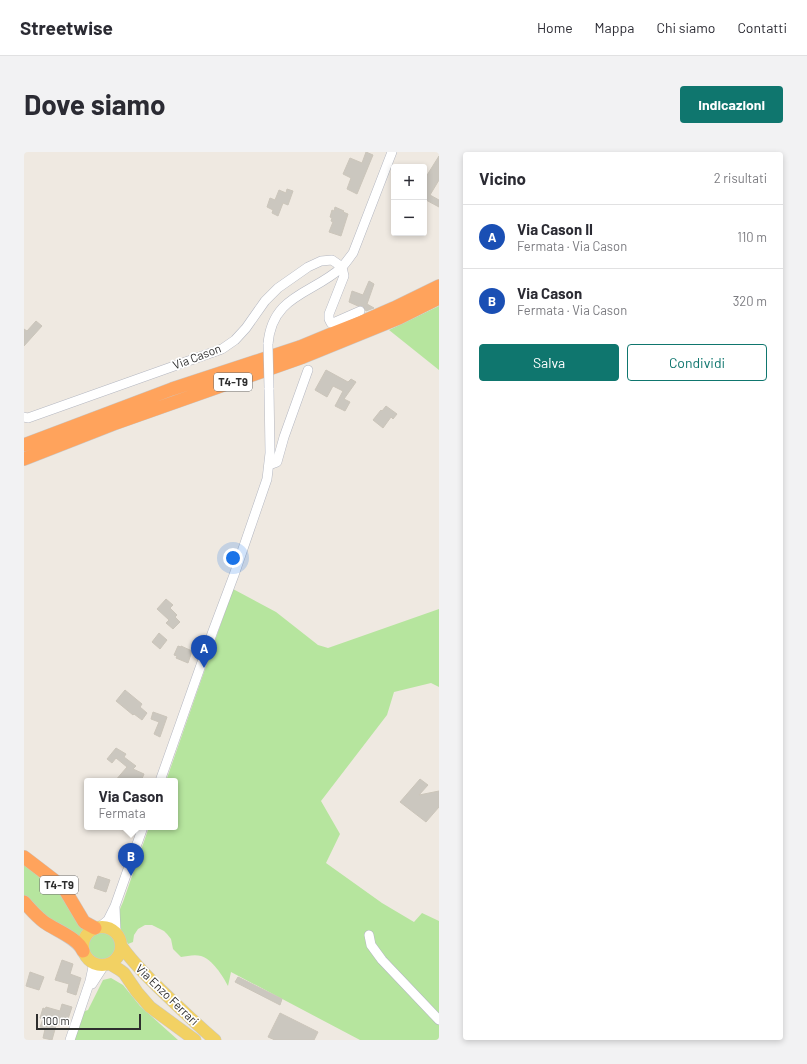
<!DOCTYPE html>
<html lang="it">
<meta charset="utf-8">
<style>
body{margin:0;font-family:Barlow,sans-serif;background:#f2f2f3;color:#2b2b33}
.controls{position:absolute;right:12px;top:12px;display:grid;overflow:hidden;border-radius:4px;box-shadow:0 2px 6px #0003}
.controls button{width:36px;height:36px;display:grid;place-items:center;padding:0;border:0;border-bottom:1px solid #e1e1e2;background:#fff;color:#2b2b33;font:20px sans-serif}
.scale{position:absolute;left:12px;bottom:10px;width:105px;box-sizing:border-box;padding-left:4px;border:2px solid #2e2e2e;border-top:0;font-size:11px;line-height:14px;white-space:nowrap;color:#2e2e2e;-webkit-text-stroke:3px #fff;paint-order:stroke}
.you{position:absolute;left:209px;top:406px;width:14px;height:14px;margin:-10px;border:3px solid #fff;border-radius:50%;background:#1a73e8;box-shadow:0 0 0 6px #1a73e833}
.badge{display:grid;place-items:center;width:26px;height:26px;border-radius:50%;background:#0f766e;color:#fff;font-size:13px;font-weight:700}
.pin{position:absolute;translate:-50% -33px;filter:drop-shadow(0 1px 2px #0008)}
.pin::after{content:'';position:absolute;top:21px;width:14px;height:12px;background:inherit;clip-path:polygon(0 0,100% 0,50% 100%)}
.popup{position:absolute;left:60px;top:626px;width:94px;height:52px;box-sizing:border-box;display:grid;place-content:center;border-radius:4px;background:#fff;filter:drop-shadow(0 1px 3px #0005);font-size:13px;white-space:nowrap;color:#7c7c81}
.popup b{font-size:15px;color:#2b2b33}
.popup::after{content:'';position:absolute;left:50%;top:100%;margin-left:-8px;border:8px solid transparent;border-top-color:#fff}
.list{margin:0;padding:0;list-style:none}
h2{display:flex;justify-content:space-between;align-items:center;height:52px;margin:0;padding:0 16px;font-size:17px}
h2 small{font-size:13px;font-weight:400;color:#7c7c81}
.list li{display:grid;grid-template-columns:26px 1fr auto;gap:12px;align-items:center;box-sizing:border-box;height:64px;padding:0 16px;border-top:1px solid #e1e1e2}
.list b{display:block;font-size:15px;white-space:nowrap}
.list p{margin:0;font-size:13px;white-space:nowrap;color:#7c7c81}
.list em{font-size:13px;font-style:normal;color:#7c7c81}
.actions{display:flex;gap:8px;padding:12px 16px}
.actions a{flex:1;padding:9px 0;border:1px solid #0f766e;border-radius:4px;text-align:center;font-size:14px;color:#0f766e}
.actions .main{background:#0f766e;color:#fff}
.map{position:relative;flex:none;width:415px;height:888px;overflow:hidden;border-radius:4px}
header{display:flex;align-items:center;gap:24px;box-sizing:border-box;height:56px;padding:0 20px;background:#fff;border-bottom:1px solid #e1e1e2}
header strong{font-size:19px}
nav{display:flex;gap:22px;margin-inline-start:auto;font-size:14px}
.intro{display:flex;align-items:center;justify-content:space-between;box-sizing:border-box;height:96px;padding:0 24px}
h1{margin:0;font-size:28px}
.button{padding:10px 18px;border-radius:4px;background:#0f766e;color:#fff;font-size:14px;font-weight:700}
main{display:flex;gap:24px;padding:0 24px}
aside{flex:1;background:#fff;border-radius:4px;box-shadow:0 2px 6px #0003}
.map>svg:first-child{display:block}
.green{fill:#b6e59e}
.building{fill:#cbc7bf;stroke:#cbc5ba}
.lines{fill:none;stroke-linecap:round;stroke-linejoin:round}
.minor-casing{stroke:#b4b7c1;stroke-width:10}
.major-casing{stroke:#c9c9c9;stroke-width:13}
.highway-casing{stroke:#c9c9c9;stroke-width:14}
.minor{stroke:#fff;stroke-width:9}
.major{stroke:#f2d163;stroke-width:12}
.highway{stroke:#ffa35c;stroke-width:13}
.minor-bridge-casing{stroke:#b4b7c1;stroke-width:10;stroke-linecap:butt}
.minor-bridge{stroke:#fff;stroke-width:9}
.labels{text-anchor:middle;stroke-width:3.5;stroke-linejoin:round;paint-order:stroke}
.shield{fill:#fff;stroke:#6d6d6d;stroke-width:1}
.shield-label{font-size:11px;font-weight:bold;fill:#2e2e2e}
.street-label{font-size:12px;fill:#2e2e2e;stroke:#fff}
</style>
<header>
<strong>Streetwise</strong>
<nav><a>Home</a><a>Mappa</a><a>Chi siamo</a><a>Contatti</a></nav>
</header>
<div class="intro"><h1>Dove siamo</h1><a class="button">Indicazioni</a></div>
<main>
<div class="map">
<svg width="415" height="888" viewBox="0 0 415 888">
<rect width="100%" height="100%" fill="#efe9e1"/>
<path class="green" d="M415,154v64l-50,-40z
M209,437l43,23 42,33 10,3 111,-39v78l-8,-4 -37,9 -7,23 -66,86 19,33 -14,29 56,40 32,19 8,-9 17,8v119h-79l-129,-68 -3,14c-5,-10 -16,-27 -27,-30 -6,-2 -14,0 -20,1l-8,-8 -2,-10 -4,-5 -3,-3 -12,-6h-7l-7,4 -4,6 -1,7 -5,2c-9,-17 -14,-24 -5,-42l26,-75h26v-46h-9z
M0,709l30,24 34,43 -4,5 -3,6 -20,-9 -33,-29 -4,-5z
M64 794a15 15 0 1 1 30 0a15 15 0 1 1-30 0Z
M87,826l12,7 17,21 38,34h-105l9,-28 6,-2 15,-30z"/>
<path class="building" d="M342,0l7,3 -16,39 -10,-5 4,-11 -8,-4 7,-16 12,5z
M415,4v24l-9,15 9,5v7l-13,-7 -2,4v-24z
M263,37l6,2 -5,14 -5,-2 -5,13 -6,-3 1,-3 -6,-3 3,-9 5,2 4,-10 7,3z
M311,55l9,4 -1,1 5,2 -7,22 -12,-4 4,-10 -2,-1 1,-3 -2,-1 2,-7 2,1z
M345,129l5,3 -7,20 7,4 -8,3 -3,-5h-5l-9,-4 3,-11 11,4z
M12,169l6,5 -18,20v-17l3,2z
M302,218l22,12 3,-3 5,3 -12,17 6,3 -5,9 -10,-5 8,-15 -10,-5 -6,11 -12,-7z
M362,254l11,8 -4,5 -2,-2 -8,11 -10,-8 8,-10 1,1z
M142,447l7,6 -3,3 7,7 -2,2 5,5 -7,7 -7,-6 3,-3 -12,-11z
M135,481l8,7 -7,9 -8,-7z
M154,494l3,1v-1l11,5 -4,12 -12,-5 1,-2 -3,-1z
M101,538l17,14 -2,3 7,6 -5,7 -8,-6 -1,1 -17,-14z
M129,560l14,5 -7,20 -6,-3 5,-12 -8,-3z
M92,596l10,6 -2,3 12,9 -3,3 11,5 -3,7h-26l12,-14 -11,-9 -4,5 -5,-4z
M396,627l8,6 -9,10 20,-4v16l-13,15 -26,-20z
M74,724l12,4 -4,12 -12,-4z
M38,808l11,4 -3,10 11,4 -5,17 -9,-3 2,-8 -14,-4z
M6,820l14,5 -5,13 -13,-4z
M214,825l44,22 -2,6 -45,-23z
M38,852l10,3 -6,18 -9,-3 -5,18 -9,-2 2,-9 -5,-2 3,-8 -3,-1 3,-10 2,1 1,-2 14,4z
M256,861l38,19 -4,8h-39l-7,-3z"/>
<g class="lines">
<defs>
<path id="minor" d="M244,192c4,-49 44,-50 73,-76 5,-5 8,-10 12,-15l39,-101
M0,265l4,1 194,-69 13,-9 11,-12 19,-27 13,-13 30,-21 13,-6 11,-1 10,7 2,9 -15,38v5l2,4 4,-1 25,-11
M245,313l8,-3 7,-25 24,-67
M136,629l53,-150 21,-56 33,-96 3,-26 -1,-65
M91,755l1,25
M77,774l7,-6 7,-14 28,-79
M345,783l2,10 11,15 57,60
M68,832l11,-17 2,-2
M46,888l20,-59 3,-14 -2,-5"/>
<path id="major" d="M59 794a19 19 0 1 1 38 0a19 19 0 1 1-38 0Z
M98,795c11,16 25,29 39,43 18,17 35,34 54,50
M86,812l10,6 4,3 13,19 13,15 45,33"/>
<path id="highway" d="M0,293l148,-56 128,-42 29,-12 33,-13 32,-14 45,-22
M0,307l92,-36 187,-66 96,-39 40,-20
M0,705l30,23 11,10 19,32 11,6
M0,750c6,7 12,14 20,20 11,8 34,16 39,29"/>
</defs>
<use href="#minor" class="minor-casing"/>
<use href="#major" class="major-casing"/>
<use href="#highway" class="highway-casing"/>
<use href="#minor" class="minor"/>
<use href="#major" class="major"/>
<use href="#highway" class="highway"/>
<defs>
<path id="minor-bridge" d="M244,192l1,44"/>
</defs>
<use href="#minor-bridge" class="minor-bridge-casing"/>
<use href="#minor-bridge" class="minor-bridge"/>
</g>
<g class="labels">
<g class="shield">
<rect x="190" y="221" width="38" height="18" rx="3"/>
<rect x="16" y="724" width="38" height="18" rx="3"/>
</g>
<g class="shield-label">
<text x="209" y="234">T4-T9</text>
<text x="35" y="737">T4-T9</text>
</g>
<g class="street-label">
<text transform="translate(173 205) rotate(-21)" y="4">Via Cason</text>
<text transform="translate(143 843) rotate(44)" y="4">Via Enzo Ferrari</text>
</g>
</g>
</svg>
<div class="controls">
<button>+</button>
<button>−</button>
</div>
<div class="scale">100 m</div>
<div class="you"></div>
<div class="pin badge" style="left:180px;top:516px;background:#1a4fb4">A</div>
<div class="pin badge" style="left:107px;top:724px;background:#1a4fb4">B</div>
<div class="popup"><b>Via Cason</b>Fermata</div>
</div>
<aside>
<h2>Vicino<small>2 risultati</small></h2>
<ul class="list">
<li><span class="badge" style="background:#1a4fb4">A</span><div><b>Via Cason II</b><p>Fermata · Via Cason</p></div><em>110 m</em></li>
<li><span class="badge" style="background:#1a4fb4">B</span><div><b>Via Cason</b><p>Fermata · Via Cason</p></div><em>320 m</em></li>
</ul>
<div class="actions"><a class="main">Salva</a><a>Condividi</a></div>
</aside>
</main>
